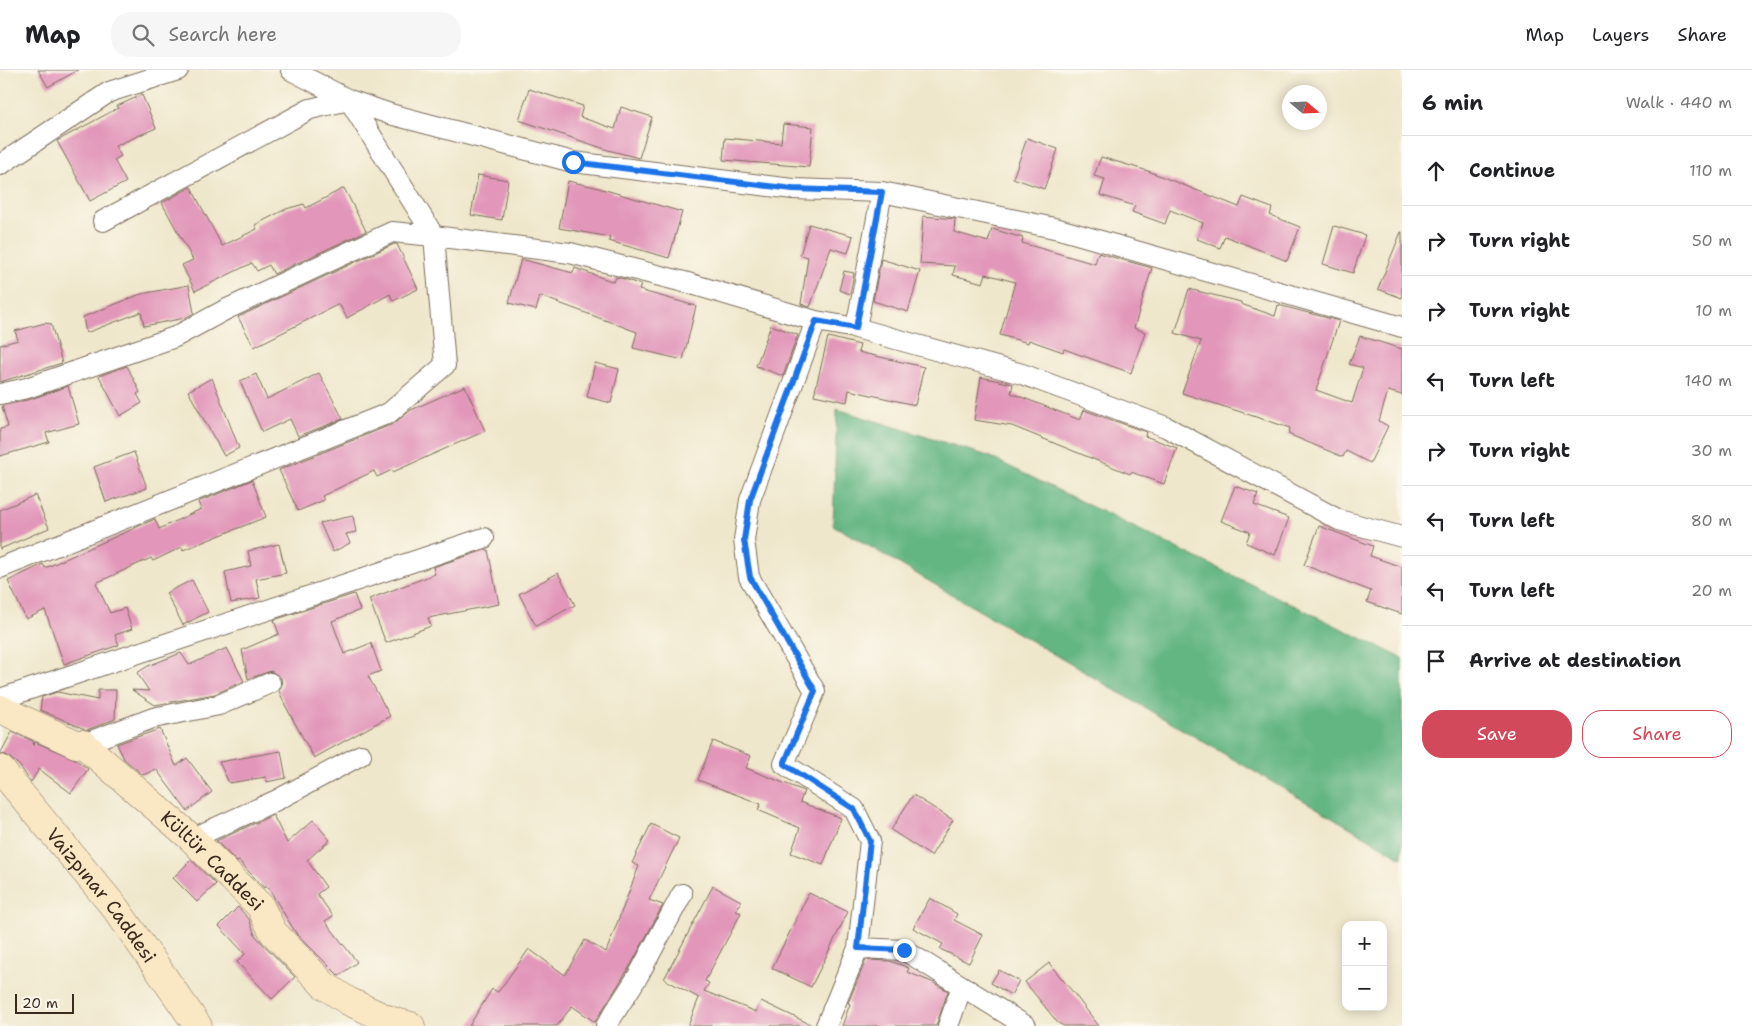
<!DOCTYPE html>
<meta charset="utf-8">
<style>
body{margin:0;font-family:"Shantell Sans",sans-serif;background:#f6f6f6;color:#202124}
.controls{position:absolute;right:15px;bottom:15px;display:grid;overflow:hidden;border-radius:10px;box-shadow:0 2px 12px #0003}
.controls button{width:45px;height:45px;display:grid;place-items:center;padding:0;border:0;border-bottom:1px solid #e0e0e0;background:#fff;color:#202124;font:25px sans-serif}
.compass{position:absolute;left:1282px;top:15px;width:45px;height:45px;border-radius:50%;background:#fff;box-shadow:0 2px 12px #0003;rotate:109deg}
.scale{position:absolute;left:15px;bottom:12px;width:59px;box-sizing:border-box;padding-left:5px;border:2px solid #3b2a1e;border-top:0;font-size:14px;line-height:18px;white-space:nowrap;color:#3b2a1e;-webkit-text-stroke:4px #fbf7ec;paint-order:stroke}
.stop{position:absolute;width:15px;height:15px;margin:-11px;border:4px solid #1a73e8;border-radius:50%;background:#fff}
.stop.end{background:#1a73e8;border-color:#fff;box-shadow:0 1px 5px #0008}
.list{margin:0;padding:0;list-style:none}
h2{display:flex;justify-content:space-between;align-items:center;height:65px;margin:0;padding:0 20px;font-size:21px}
h2 small{font-size:16px;font-weight:400;color:#757577}
.list li{display:grid;grid-template-columns:32px 1fr auto;gap:15px;align-items:center;box-sizing:border-box;height:70px;padding:0 20px;border-top:1px solid #e0e0e0}
.list b{display:block;font-size:19px;white-space:nowrap}
.list em{font-size:16px;font-style:normal;color:#757577}
.actions{display:flex;gap:10px;padding:15px 20px}
.actions a{flex:1;padding:11px 0;border:1px solid #d1495b;border-radius:20px;text-align:center;font-size:18px;color:#d1495b}
.actions .main{background:#d1495b;color:#fff}
.icon{flex:none;width:28px;height:28px;fill:none;stroke:currentColor;stroke-width:2;stroke-linecap:round;stroke-linejoin:round}
.map{position:relative;flex:none;width:1402px;height:956px;overflow:hidden}
header{display:flex;align-items:center;gap:30px;box-sizing:border-box;height:70px;padding:0 25px;background:#fff;border-bottom:1px solid #e0e0e0}
header strong{font-size:24px}
nav{display:flex;gap:28px;margin-inline-start:auto;font-size:18px}
.search{width:350px;height:45px;background:#f6f6f6;display:flex;align-items:center;gap:12px;box-sizing:border-box;padding:0 18px;border-radius:20px;color:#757577;font-size:19px}
main{display:flex}
aside{flex:1;background:#fff}
.map>svg:first-child{display:block}
.forest{fill:#64b682;stroke:#507050}
.building{fill:#e297ba}
.lines{fill:none;stroke-linecap:round;stroke-linejoin:round}
.street-casing{stroke:#7a6c5b;stroke-width:22}
.secondary-casing{stroke:#7a6c5b;stroke-width:29}
.street{stroke:#fff;stroke-width:20}
.secondary{stroke:#fae7c3;stroke-width:28}
.route{stroke:#1a73e8;stroke-width:6}
.labels{text-anchor:middle;stroke-width:4.5;stroke-linejoin:round;paint-order:stroke}
.street-label{font-size:19px;fill:#3b2a1e;stroke:#fbf7ec}
</style>
<header>
<strong>Map</strong>
<div class="search"><svg class="icon" aria-label="search" viewBox="0 0 24 24"><circle cx="10" cy="10" r="6"/><path d="M15 15l6 6"/></svg>Search here</div>
<nav><a>Map</a><a>Layers</a><a>Share</a></nav>
</header>
<main>
<div class="map">
<svg width="1402" height="956" viewBox="0 0 1402 956">
<rect width="100%" height="100%" fill="#fbf7ec"/>
<filter id="ink" filterUnits="userSpaceOnUse"><feTurbulence type="fractalNoise" baseFrequency=".02" numOctaves="2"/><feDisplacementMap in="SourceGraphic" scale="10" xChannelSelector="R" yChannelSelector="G"/><feConvolveMatrix kernelMatrix="1 2 1 2 8 2 1 2 1" color-interpolation-filters="sRGB"/></filter>
<filter id="wash" filterUnits="userSpaceOnUse"><feTurbulence type="fractalNoise" baseFrequency=".0096" numOctaves="4" result="noise"/><feDisplacementMap in="SourceGraphic" scale="20" xChannelSelector="R" yChannelSelector="G"/><feGaussianBlur stdDeviation="1.12" result="paint"/><feColorMatrix in="noise" values="0 0 0 0 0 0 0 0 0 0 0 0 0 0 0 0 0 1.4 0 .05"/><feComposite in="paint" operator="in"/></filter>
<g filter="url(#wash)">
<rect width="100%" height="100%" fill="#efe7cb"/>
<path class="forest" d="M837,339l151,47 414,202v200l-569,-333z"/>
<g id="blocks">
<path class="building" d="M38,0h40l-30,17z
M529,19l54,17 -3,11 35,12 6,-22 31,10 -13,41 -31,-8 -89,-30z
M142,25l14,33 -41,18 6,10 -7,4 12,22 -36,19 -33,-60 61,-33 -1,-2z
M783,54l30,3 -4,40 -86,-7 2,-22 56,5z
M1027,68l31,11 -14,40 -31,-11z
M1101,87l47,14 91,36 4,-10 29,11 -2,7 30,12 -13,34 -62,-25 -5,12 -23,-9 6,-16 -33,-13 -5,14 -33,-12 3,-6 -35,-11 5,-16 -11,-3z
M478,105l30,5 -6,40 -31,-5z
M568,111l27,6 87,25 -13,46 -60,-17 1,-4 -51,-9z
M191,117l31,59 35,-17 -2,-4 31,-16 18,-5 2,4 38,-20 22,43 -92,43 -5,-9 -12,6 -5,-8 -57,28 -13,-26 11,-5 -31,-57z
M923,146l32,3 -1,13 34,10 4,-13 31,9 -1,5 73,21 3,-11 54,15 -18,60 11,4 -14,41 -67,-24 -1,3 -34,-12 -1,3 -28,-8 15,-53 -29,-8 -3,9 -30,-8 2,-9 -35,-2z
M809,154l44,12 -5,17 -17,-5 -21,59 -9,-3 7,-47 -8,-2z
M1334,156l31,9 -12,38 -30,-9z
M1401,162h1v66l-24,-9z
M394,174h3l21,45 -25,12 -3,-7 -43,24 -8,-14 -85,43 -16,-30z
M521,189l52,14 2,-5 39,14 2,-5 11,3 14,5 -2,5 57,16 -13,54 -50,-12 4,-16 -97,-36 -4,14 -27,-7z
M881,189l39,12 -12,41 -35,-11z
M844,201l10,2 -4,21 -11,-4z
M189,215l5,28 -9,5 -41,8 -3,-14 -55,21 -3,-16 58,-23z
M1189,219l52,13v2l34,12 3,-11 61,16 -23,69 36,13 11,-35 -14,-4 11,-28 42,13v46l-14,-4 -9,30 9,5 -18,37 -24,-12 -3,6 -55,-23 2,-6 -108,-35 19,-52 -26,-8z
M45,253l6,1 11,39 -62,19v-37l18,-5 -3,-9z
M771,255l27,10 -15,41 -27,-10z
M828,267l32,8 -2,7 66,15 -9,38 -66,-15 -2,12 -33,-7z
M595,293l24,6 -8,34 -24,-6z
M127,296l13,26 -3,2 5,9 -22,13 -21,-40z
M319,303l24,46 -45,17 -8,-17 -28,13 -22,-51 16,-7 11,25z
M981,307l32,7 -2,9 69,27 4,-10 62,22 -1,4 32,12 -13,36 -33,-12 -1,2 -118,-48 -38,-6z
M212,308l27,70 -15,8 -36,-65z
M68,316l11,38 -33,9 3,9 -49,14v-27l8,-2 -6,-21 29,-7z
M465,316l20,45 -92,41 -1,-2 -15,7 -3,-6 -52,25 2,4 -26,11 -19,-41 114,-46 18,-14z
M134,382l13,36 -41,14 -12,-35z
M252,410l14,37 -83,33 -1,-3 -29,14 -2,-3 -55,25 14,30 15,-5 7,21 -17,6 4,10 -55,19 -19,-54 -19,9 -18,-38 35,-17 2,4 110,-49 4,10 42,-20 -3,-7z
M1235,416l23,8 -4,11 35,13 -14,37 -29,-12 4,-11 -29,-11z
M35,425l14,33 -49,21v-39z
M353,446l3,16 -10,2 4,9 -17,9 -13,-29z
M1319,456l54,20 -3,10 32,11v47l-35,-12 4,-11 -67,-26z
M279,474l7,29 -30,6 4,19 -29,5 -6,-31 26,-6 -3,-15z
M485,480h3l11,54 -71,14 3,8 -45,17 -17,-44 66,-25 -2,-7z
M558,503l17,32 -39,21 -17,-32z
M192,510l16,32 -25,13 -17,-32z
M354,524l6,16 -28,11 12,33 27,-11 10,28 -13,5 22,40 -76,42 -29,-53 -6,-14 3,-6 -1,-7 -10,-7 -23,8 -6,-29 37,-16 -5,-14z
M227,578l17,33 -29,13 -60,11 -23,-15 17,1 -12,-18 11,-7 33,-13 8,12z
M98,620h18l-1,29 -28,11 -47,-20 2,-13 15,-5 41,8z
M160,659l16,37 11,-8 25,34 -25,19 -31,-42 -13,6 -19,-16 -7,-15z
M12,662l21,9 1,5 1,-4 40,17 13,10 -17,24 -32,-24 -8,13 -12,-17 -13,-10 -6,-1z
M713,671l38,15 -5,12 58,23 -4,11 41,16 -18,47 -32,-12 9,-25 -42,-18 3,-6 -63,-24z
M281,681l5,27 -19,4 -1,-5 -37,6 -10,-21z
M913,725l40,25 -22,36 -40,-26z
M273,745l14,28 26,-23 17,20 -23,20 19,27 -9,7 16,22 -8,5 32,41 -18,14 -43,-43 -29,-47 -3,2 -25,-27 -2,1 -21,-21z
M651,754l28,14 -30,62 14,5 -31,58 -37,59 -23,-16 -15,20h-88l23,-37 6,3 31,-43 36,26 20,-35 21,12 33,-86 -7,-3z
M191,790l25,24 -19,18 -24,-24z
M713,816l28,15 -5,10 5,2 -36,68 4,2 -5,8 52,21 5,-11 53,25h-126l11,-28 -35,-19z
M809,823l39,19 -37,75 -39,-19z
M930,828l27,16 -3,6 29,15 -14,28 -29,-14 3,-5 -30,-16z
M238,837l11,12 6,16 7,8 33,34 -23,22 -35,-37 8,-8 -26,-28z
M866,890l24,1 19,7 -2,4 25,10 16,9 -12,35h-94l8,-22 -2,-1z
M1049,893l23,28 27,35h-35l-6,-3 -33,-41z
M999,900l20,11 -8,14 -20,-12z"/>
</g>
</g>
<g filter="url(#ink)">
<use href="#blocks" fill-opacity="0" stroke="#7a6c5b" stroke-width="1"/>
<g class="lines">
<defs>
<path id="street" d="M291,0l58,30 41,14 183,48 220,27 89,3 177,37 343,98
M0,95l109,-73 69,-22
M816,251l-66,179 -6,40 5,37 66,114 -31,73 70,45 16,32 -12,107 -32,78
M856,258l26,-136
M0,324l27,-6 148,-51 50,-27 167,-78 42,4 136,17 118,30 128,38 40,7 166,46 144,53 173,93 63,17
M0,498l389,-155 56,-48 -11,-129 -85,-136 -39,9 -207,112
M0,629l484,-161
M83,674l70,-26 66,-13 51,-22
M191,769l86,-39 84,-45
M858,878l46,2 122,76
M606,956l32,-50 44,-82
M948,956l14,-40"/>
<g id="secondary">
<path id="s1" d="M0,639l76,35h7l106,92 71,70 13,26 51,53 24,16 41,19 22,6"/>
<path id="s2" d="M0,699l116,140 82,117"/>
</g>
</defs>
<use href="#street" class="street-casing"/>
<use href="#secondary" class="secondary-casing"/>
<use href="#street" class="street"/>
<use href="#secondary" class="secondary"/>
</g>
</g>
<g class="lines" filter="url(#ink)">
<path class="route" d="M573,92l220,27 89,3 -26,136 -40,-7 -66,179 -6,40 6,37 65,114 -31,73 70,45 16,32 -12,107 46,2"/>
</g>
<g class="labels">
<g class="street-label">
<text dy="7" stroke="none"><textPath href="#s1" startOffset="265">Kültür Caddesi</textPath></text>
<text dy="7" stroke="none"><textPath href="#s2" startOffset="162">Vaizpınar Caddesi</textPath></text>
</g>
</g>
</svg>
<div class="controls">
<button>+</button>
<button>−</button>
</div>
<svg class="compass" viewBox="-18 -18 36 36"><path d="M0-13l5 13h-10z" fill="#e53935"/><path d="M0 13l5-13h-10z" fill="#757577"/></svg>
<div class="scale">20 m</div>
<div class="stop" style="left:573px;top:92px"></div>
<div class="stop end" style="left:904px;top:880px"></div>
</div>
<aside>
<h2>6 min<small>Walk · 440 m</small></h2>
<ul class="list">
<li><svg class="icon" aria-label="ahead" viewBox="0 0 24 24"><path d="M12 20V5M6 11l6-6 6 6"/></svg><div><b>Continue</b></div><em>110 m</em></li>
<li><svg class="icon" aria-label="right" viewBox="0 0 24 24"><path d="M7 20v-9h11M14 6l5 5-5 5"/></svg><div><b>Turn right</b></div><em>50 m</em></li>
<li><svg class="icon" aria-label="right" viewBox="0 0 24 24"><path d="M7 20v-9h11M14 6l5 5-5 5"/></svg><div><b>Turn right</b></div><em>10 m</em></li>
<li><svg class="icon" aria-label="left" viewBox="0 0 24 24"><path d="M17 20v-9H6M10 6l-5 5 5 5"/></svg><div><b>Turn left</b></div><em>140 m</em></li>
<li><svg class="icon" aria-label="right" viewBox="0 0 24 24"><path d="M7 20v-9h11M14 6l5 5-5 5"/></svg><div><b>Turn right</b></div><em>30 m</em></li>
<li><svg class="icon" aria-label="left" viewBox="0 0 24 24"><path d="M17 20v-9H6M10 6l-5 5 5 5"/></svg><div><b>Turn left</b></div><em>80 m</em></li>
<li><svg class="icon" aria-label="left" viewBox="0 0 24 24"><path d="M17 20v-9H6M10 6l-5 5 5 5"/></svg><div><b>Turn left</b></div><em>20 m</em></li>
<li><svg class="icon" aria-label="arrive" viewBox="0 0 24 24"><path d="M6 21V4h12l-3 4 3 4H6"/></svg><div><b>Arrive at destination</b></div></li>
</ul>
<div class="actions"><a class="main">Save</a><a>Share</a></div>
</aside>
</main>
